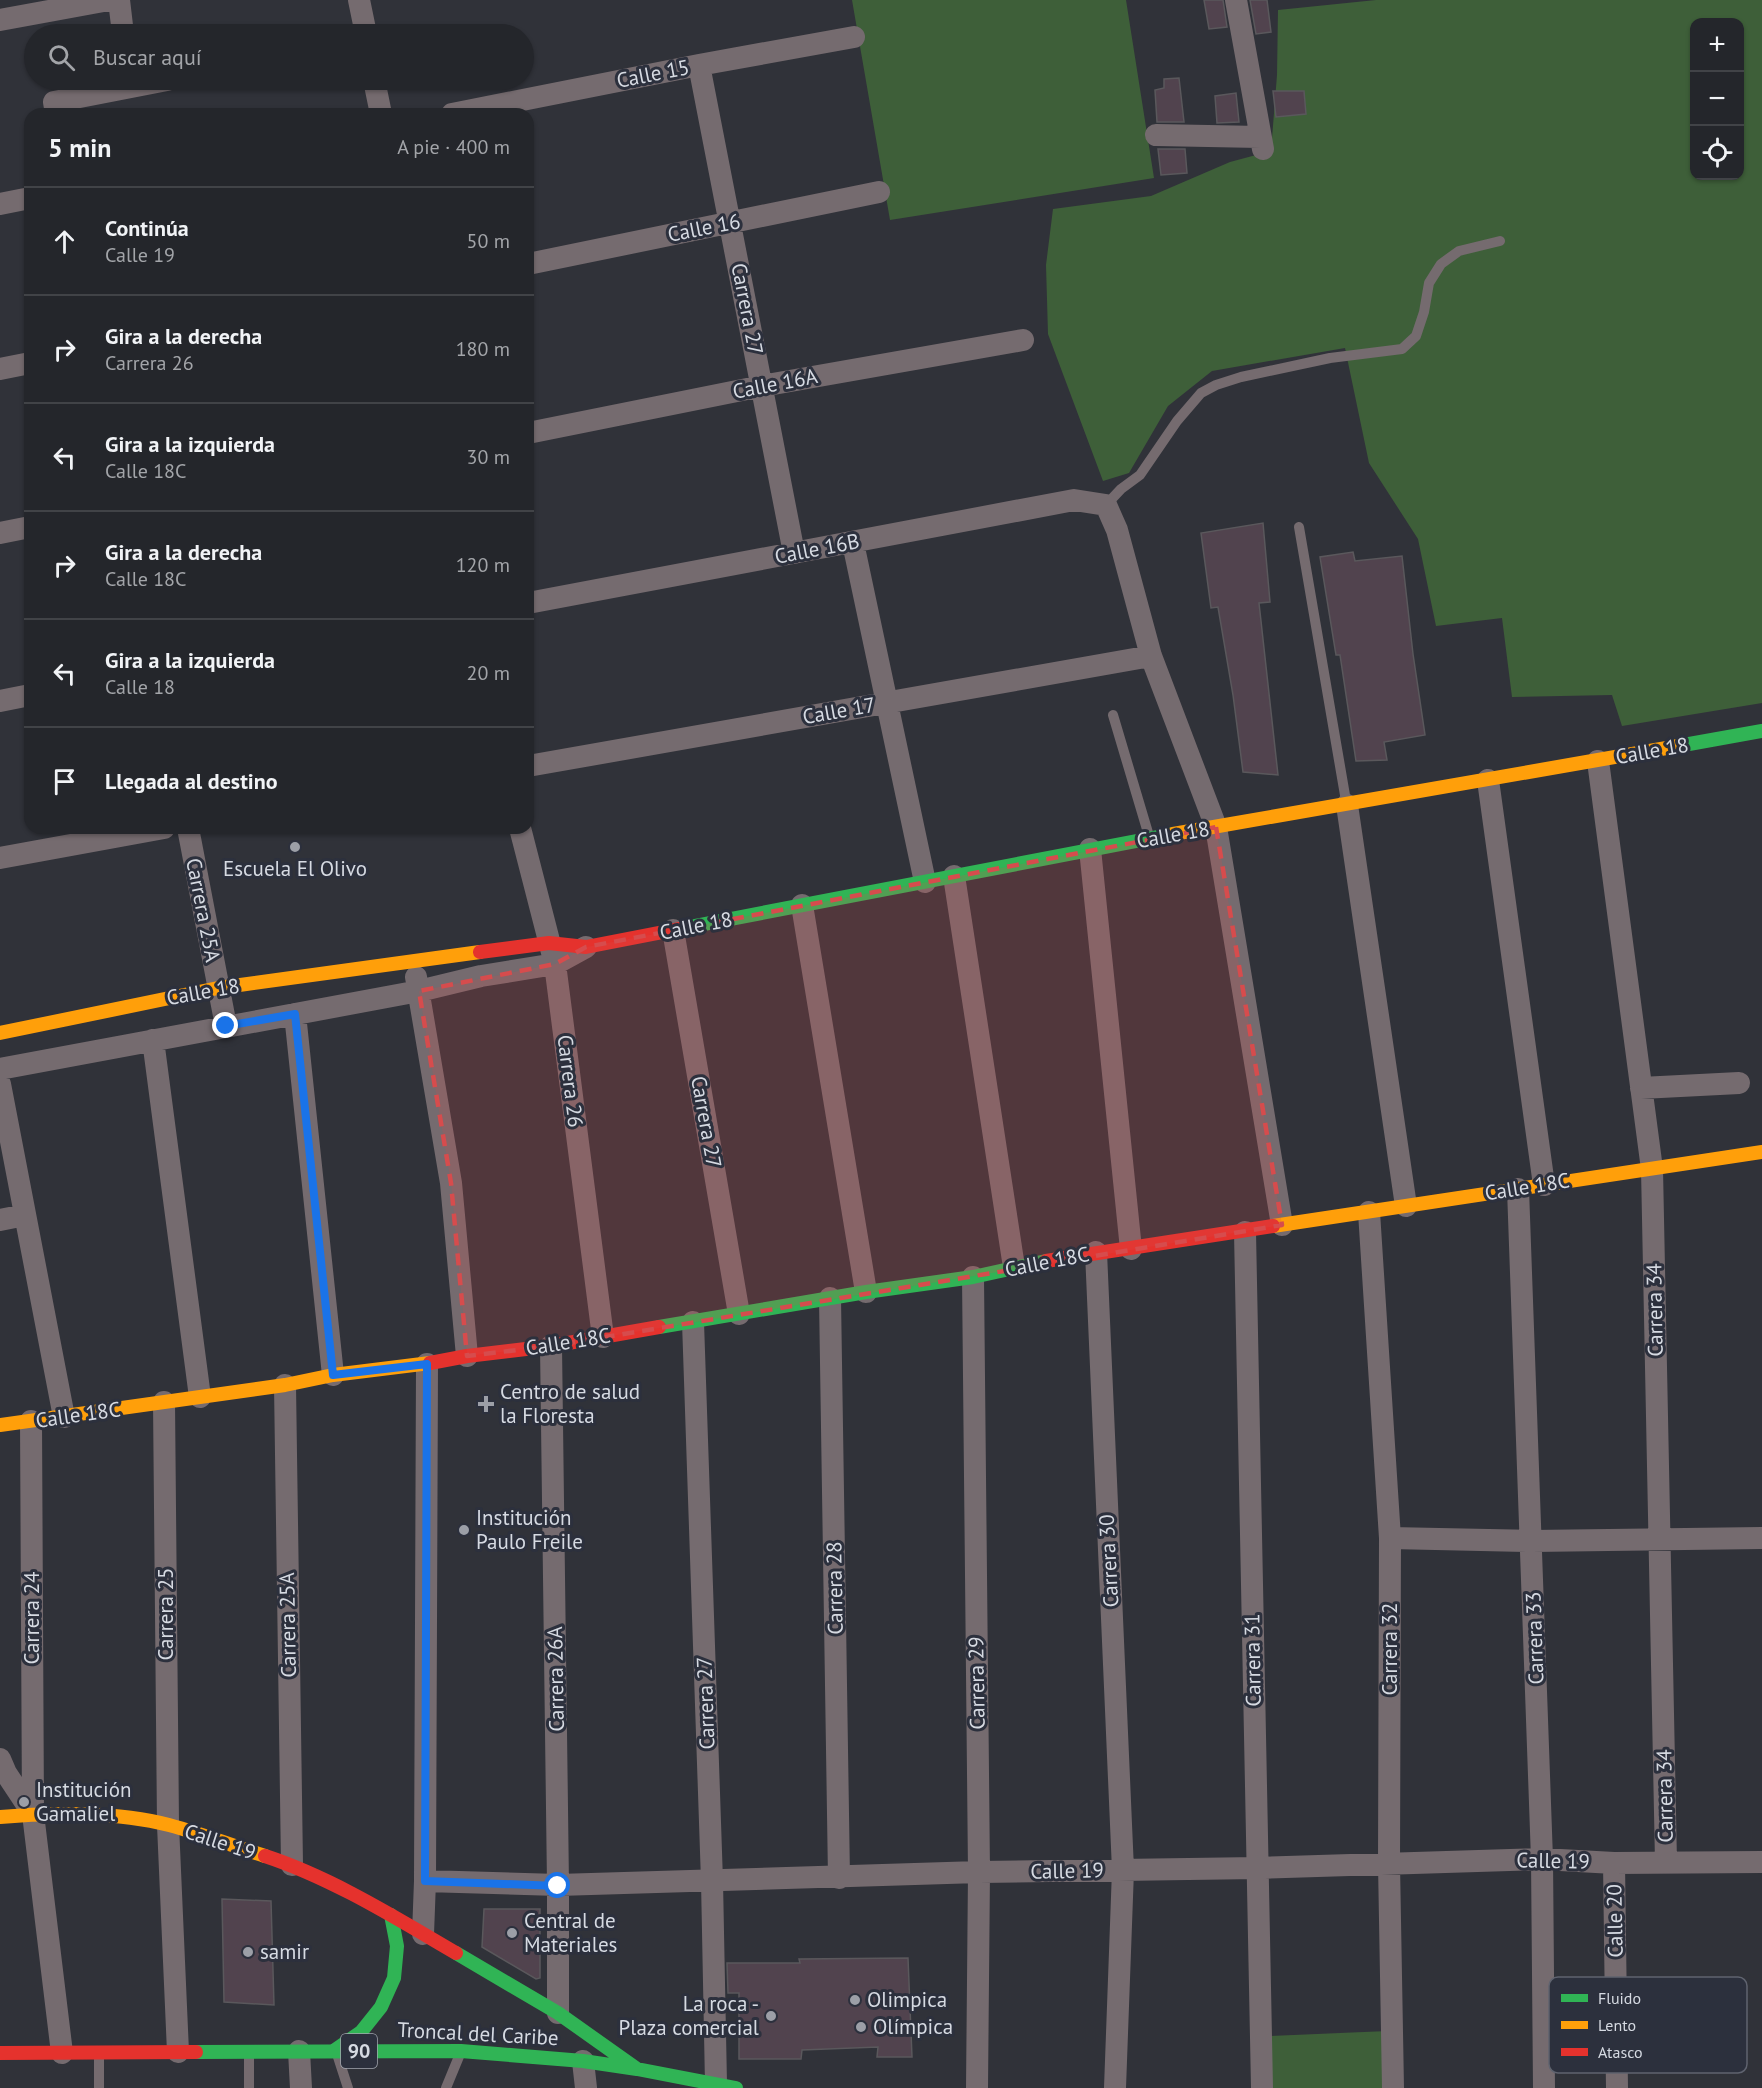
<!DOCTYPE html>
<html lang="es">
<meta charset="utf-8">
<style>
body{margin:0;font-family:"PT Sans",sans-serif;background:#2c2e33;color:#f1f3f6}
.controls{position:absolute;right:18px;top:18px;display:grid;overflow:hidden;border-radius:12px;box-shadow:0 2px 4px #0004}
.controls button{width:54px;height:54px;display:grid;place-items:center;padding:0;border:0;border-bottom:2px solid #414347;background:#24262b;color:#f1f3f6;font:30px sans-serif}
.stop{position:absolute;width:18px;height:18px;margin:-14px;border:4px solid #1a73e8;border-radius:50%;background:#fff}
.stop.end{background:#1a73e8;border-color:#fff;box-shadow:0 2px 6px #0008}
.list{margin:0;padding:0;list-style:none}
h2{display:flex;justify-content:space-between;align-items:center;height:78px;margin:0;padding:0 24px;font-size:26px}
h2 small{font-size:20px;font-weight:400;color:#a3a5a9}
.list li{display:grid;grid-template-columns:39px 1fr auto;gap:18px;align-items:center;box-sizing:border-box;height:108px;padding:0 24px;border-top:2px solid #414347}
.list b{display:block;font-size:22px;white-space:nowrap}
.list p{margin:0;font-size:20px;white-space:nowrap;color:#a3a5a9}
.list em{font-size:20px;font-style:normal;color:#a3a5a9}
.icon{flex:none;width:33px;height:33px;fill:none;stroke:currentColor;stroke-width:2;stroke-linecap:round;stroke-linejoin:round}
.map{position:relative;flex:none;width:1762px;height:2088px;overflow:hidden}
.search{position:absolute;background:#24262b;box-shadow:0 2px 4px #0004;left:24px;top:24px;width:510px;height:66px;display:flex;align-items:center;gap:15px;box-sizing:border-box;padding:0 21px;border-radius:33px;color:#a3a5a9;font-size:22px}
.panel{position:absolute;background:#24262b;box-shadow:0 2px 4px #0004;left:24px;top:108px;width:510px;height:726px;border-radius:18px}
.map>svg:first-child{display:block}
.green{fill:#3e5f39;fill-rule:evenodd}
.building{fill:#51434e;stroke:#5a585c;stroke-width:1.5}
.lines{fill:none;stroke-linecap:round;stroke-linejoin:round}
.lane{stroke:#756b6f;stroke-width:10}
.street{stroke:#756b6f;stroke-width:22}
.fast{stroke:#30b455;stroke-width:14}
.slow{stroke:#ff9f0a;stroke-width:14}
.jam{stroke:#e5322d;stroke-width:14}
.route{stroke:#1a73e8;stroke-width:8}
.marked{fill:#d64c4d;fill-opacity:0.2;stroke:#d64c4d;stroke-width:4.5;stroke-dasharray:12 8;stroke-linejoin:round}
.poi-dot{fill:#9c9fa7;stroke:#2c303d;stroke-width:2}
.labels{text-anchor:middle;stroke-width:6;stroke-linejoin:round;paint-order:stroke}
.shield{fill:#2c303d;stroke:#a3a7b0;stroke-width:1.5}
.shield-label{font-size:20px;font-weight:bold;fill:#d6dae2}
.street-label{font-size:21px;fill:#d6dae2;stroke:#2c303d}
.poi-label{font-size:21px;fill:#d6dae2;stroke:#2c303d;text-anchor:start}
.key{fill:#2c303d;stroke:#5f636f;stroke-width:1.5}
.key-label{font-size:16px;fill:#d6dae2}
</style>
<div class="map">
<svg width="1762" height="2088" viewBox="0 0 1762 2088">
<rect width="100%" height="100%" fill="#303239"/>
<path class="green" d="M852,0h274l28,178 -264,42z
M1376,0h386v703l-140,23 -10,-31 -100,2 -10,-79 -66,8 -18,-87 -49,-76 -24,-115 -133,23 -44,35 -39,67 -26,8 -55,-147 -2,-69 7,-56 98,-13 79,-34 41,-11 6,-76 1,-65zM1694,22h46v154h-46z
M1388,2031l2,57h-122l-1,-52z"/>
<path class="building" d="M1204,0h19l4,27 -18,2z
M1250,0h17l4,32 -15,2z
M1179,78l5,44h-27l-2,-32 9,-2v-9z
M1273,91h31l2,23 -30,3z
M1236,93l3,29 -22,1 -2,-27z
M1158,149h27l2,24 -26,2z
M1263,523l7,79 -11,1 19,172 -35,-3 -10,-77 -15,-88 -7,1 -10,-75z
M1353,552l2,9 47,-5 11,98 12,81 -41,7 3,18 -31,1 -16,-106h-4l-16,-98z
M222,1899l49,2 3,104 -50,-3z
M484,1909h56v69l-4,1 -54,-32z
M908,1958l4,99h-35l1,-10 -76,3 -1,9h-62v-66h-11l-1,-30h73l-1,-4z"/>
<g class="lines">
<path class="lane" d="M1106,505l15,-16 19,-14 37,-54 24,-28 15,-8 25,-8 89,-19 72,-9 14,-13 8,-24 5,-29 12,-19 18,-13 41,-10
M1299,527l47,274
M1113,715l36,121
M249,2054v34
M337,2054l11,34
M99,2055v33
M446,2088l14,-34"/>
<path class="street" d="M119,0l4,34
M359,0l7,34
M1236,0l27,149
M0,20l109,-20
M699,65l95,488
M374,80l7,34
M56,114l-2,-12 113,-22
M452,114l247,-49 155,-28
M1156,135l104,2
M0,204l30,-6
M528,264l351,-72
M0,369l30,-6
M528,433l234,-47 261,-46
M0,533l30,-6
M853,543l72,339
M528,603l546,-103 32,5 11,25 34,126 65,171 66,398
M0,701l30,-6
M1598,761l54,408 14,693
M528,766l623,-110
M1488,780l56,405
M1347,805l59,401
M188,828l38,198
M520,828l35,136 48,373
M1090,849l41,400
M0,858l164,-30
M954,876l60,391
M802,905l64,387
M673,930l66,384
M416,977l35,206 16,173
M295,1014l38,361
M153,1040l47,357
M0,1069l419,-78 62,-15 74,-12 31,-17
M0,1084l64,333
M1641,1088l98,-5
M1518,1189l24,670 2,229
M1369,1212l21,326 -1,326 4,224
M0,1220l25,-5
M1245,1232l17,856
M1096,1252l27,618 -8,218
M973,1277l6,595 -2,216
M830,1298l9,580
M693,1322l19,559 4,203
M551,1346l7,539v128
M285,1385l7,480
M164,1402l4,423 10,227
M31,1421l2,393 29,239
M1390,1538l142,3 230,-3
M0,1759l6,14 27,41
M1614,1863l3,225
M425,1881l2,-517
M423,1934l2,-53 133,4 421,-13 278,-4 285,-9 72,4 148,-1
M1616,2012l104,3
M299,2051l2,37
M583,2061l3,27"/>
<path class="fast" d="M1678,746l84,-15
M689,927l484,-93
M659,1327l207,-35 107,-15 73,-16
M456,1953l102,60 79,56
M335,2050l26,-18 20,-25 13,-29 3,-32 -6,-31
M196,2052l265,-1 122,10 54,8 99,19"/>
<path class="slow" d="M1173,834l505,-88
M0,1033l218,-45 262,-36
M1273,1226l489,-74
M0,1425l285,-40 48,-10 97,-12
M0,1817c51,-5 119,-5 169,8 33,9 65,21 96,31"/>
<path class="jam" d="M480,952l69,-9 37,4 103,-20
M1046,1261l227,-35
M430,1363l37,-7 84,-10 108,-19
M265,1856c67,22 131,62 191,97
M0,2053l196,-1"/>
</g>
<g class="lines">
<path class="route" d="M226,1026l69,-12 38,361 94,-11 -2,517 133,5"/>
</g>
<path class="marked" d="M1216,827l66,398 -731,121 -84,10 -16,-173 -32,-192 136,-27 31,-17z"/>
<g class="poi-dot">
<circle cx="295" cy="847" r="6"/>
<path d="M483 1395h6v6h6v6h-6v6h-6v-6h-6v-6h6z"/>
<circle cx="464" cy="1530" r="6"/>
<circle cx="24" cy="1802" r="6"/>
<circle cx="512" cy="1933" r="6"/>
<circle cx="248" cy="1952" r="6"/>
<circle cx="855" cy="2000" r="6"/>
<circle cx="771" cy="2016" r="6"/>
<circle cx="861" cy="2027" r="6"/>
</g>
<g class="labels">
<rect class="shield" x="341" y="2034" width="36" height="34" rx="4.5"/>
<g class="shield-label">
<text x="359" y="2058">90</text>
</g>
<g class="street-label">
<text transform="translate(653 74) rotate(-11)" y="7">Calle 15</text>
<text transform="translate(704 228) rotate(-11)" y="7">Calle 16</text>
<text transform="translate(747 309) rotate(79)" y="7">Carrera 27</text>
<text transform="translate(775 384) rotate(-11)" y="7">Calle 16A</text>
<text transform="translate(817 549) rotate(-11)" y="7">Calle 16B</text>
<text transform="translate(839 711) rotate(-10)" y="7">Calle 17</text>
<text transform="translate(1652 751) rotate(-10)" y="7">Calle 18</text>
<text transform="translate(1173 835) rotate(-10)" y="7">Calle 18</text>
<text transform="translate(203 910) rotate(79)" y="7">Carrera 25A</text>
<text transform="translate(696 926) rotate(-11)" y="7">Calle 18</text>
<text transform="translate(203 992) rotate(-10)" y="7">Calle 18</text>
<text transform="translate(570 1081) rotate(83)" y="7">Carrera 26</text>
<text transform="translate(706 1122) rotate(80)" y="7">Carrera 27</text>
<text transform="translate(1527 1187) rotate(-9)" y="7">Calle 18C</text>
<text transform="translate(1047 1262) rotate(-11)" y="7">Calle 18C</text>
<text transform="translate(1655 1310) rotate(-91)" y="7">Carrera 34</text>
<text transform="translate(568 1342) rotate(-9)" y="7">Calle 18C</text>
<text transform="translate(78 1415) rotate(-8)" y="7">Calle 18C</text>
<text transform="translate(1109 1561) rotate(-93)" y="7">Carrera 30</text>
<text transform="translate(835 1588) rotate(-91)" y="7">Carrera 28</text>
<text transform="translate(166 1614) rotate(-90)" y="7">Carrera 25</text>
<text transform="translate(32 1618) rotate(-90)" y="7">Carrera 24</text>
<text transform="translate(288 1625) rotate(-91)" y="7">Carrera 25A</text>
<text transform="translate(1535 1638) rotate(-92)" y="7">Carrera 33</text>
<text transform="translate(1390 1649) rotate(-90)" y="7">Carrera 32</text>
<text transform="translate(1253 1660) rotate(-91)" y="7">Carrera 31</text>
<text transform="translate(556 1679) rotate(-91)" y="7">Carrera 26A</text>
<text transform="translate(977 1683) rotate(-91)" y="7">Carrera 29</text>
<text transform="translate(706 1703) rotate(-92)" y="7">Carrera 27</text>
<text transform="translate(1665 1796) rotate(-91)" y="7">Carrera 34</text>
<text transform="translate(220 1842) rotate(18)" y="7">Calle 19</text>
<text transform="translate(1553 1861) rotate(1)" y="7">Calle 19</text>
<text transform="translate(1067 1871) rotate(-1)" y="7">Calle 19</text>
<text transform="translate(1615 1921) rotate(-91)" y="7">Calle 20</text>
<text transform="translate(478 2034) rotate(3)" y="7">Troncal del Caribe</text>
</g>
<g class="poi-label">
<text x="295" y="876" text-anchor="middle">Escuela El Olivo</text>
<text x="500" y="1399">Centro de salud<tspan x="500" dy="24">la Floresta</tspan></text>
<text x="476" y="1525">Institución<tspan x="476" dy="24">Paulo Freile</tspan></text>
<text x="36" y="1797">Institución<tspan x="36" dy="24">Gamaliel</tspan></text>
<text x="524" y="1928">Central de<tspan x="524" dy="24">Materiales</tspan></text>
<text x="260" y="1959">samir</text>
<text x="867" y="2007">Olimpica</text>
<text x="759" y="2011" text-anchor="end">La roca -<tspan x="759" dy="24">Plaza comercial</tspan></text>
<text x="873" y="2034">Olímpica</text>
</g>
</g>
<rect x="1549" y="1977" width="198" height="96" rx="9" class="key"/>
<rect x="1561" y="1994" width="27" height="8" fill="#30b455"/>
<rect x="1561" y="2021" width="27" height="8" fill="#ff9f0a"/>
<rect x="1561" y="2048" width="27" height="8" fill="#e5322d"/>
<g class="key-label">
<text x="1598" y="2004">Fluido</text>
<text x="1598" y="2031">Lento</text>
<text x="1598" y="2058">Atasco</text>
</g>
</svg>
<div class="controls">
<button>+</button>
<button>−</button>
<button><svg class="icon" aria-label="locate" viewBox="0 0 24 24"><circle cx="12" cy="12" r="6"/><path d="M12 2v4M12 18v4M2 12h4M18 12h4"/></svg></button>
</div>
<div class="stop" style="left:558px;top:1886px"></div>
<div class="stop end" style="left:226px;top:1026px"></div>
<div class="search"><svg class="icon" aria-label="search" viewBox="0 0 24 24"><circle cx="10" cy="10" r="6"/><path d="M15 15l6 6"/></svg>Buscar aquí</div>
<section class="panel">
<h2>5 min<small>A pie · 400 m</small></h2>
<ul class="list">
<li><svg class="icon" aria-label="ahead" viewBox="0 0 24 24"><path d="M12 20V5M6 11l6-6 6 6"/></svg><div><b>Continúa</b><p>Calle 19</p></div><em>50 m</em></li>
<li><svg class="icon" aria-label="right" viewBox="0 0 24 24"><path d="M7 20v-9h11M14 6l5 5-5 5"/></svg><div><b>Gira a la derecha</b><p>Carrera 26</p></div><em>180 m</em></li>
<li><svg class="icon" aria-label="left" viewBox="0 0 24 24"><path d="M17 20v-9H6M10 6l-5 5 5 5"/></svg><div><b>Gira a la izquierda</b><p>Calle 18C</p></div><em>30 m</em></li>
<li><svg class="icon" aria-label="right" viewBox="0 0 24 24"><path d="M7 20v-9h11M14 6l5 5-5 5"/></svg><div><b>Gira a la derecha</b><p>Calle 18C</p></div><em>120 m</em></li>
<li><svg class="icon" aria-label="left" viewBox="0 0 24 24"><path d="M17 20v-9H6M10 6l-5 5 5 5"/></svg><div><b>Gira a la izquierda</b><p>Calle 18</p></div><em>20 m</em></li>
<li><svg class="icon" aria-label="arrive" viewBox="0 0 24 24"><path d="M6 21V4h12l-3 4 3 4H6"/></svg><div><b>Llegada al destino</b></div></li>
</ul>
</section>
</div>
